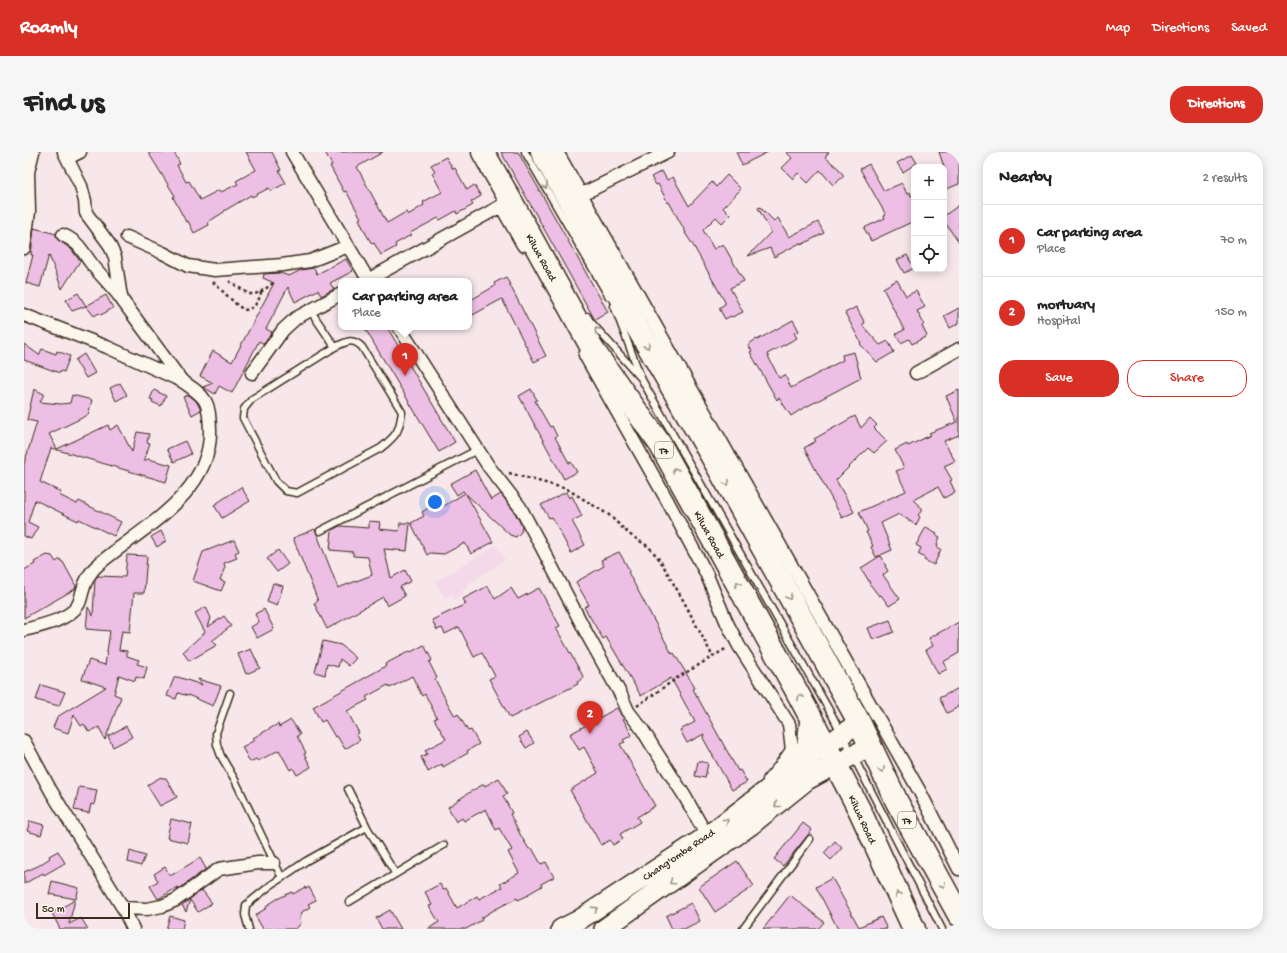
<!DOCTYPE html>
<meta charset="utf-8">
<style>
body{margin:0;font-family:"Gochi Hand",sans-serif;background:#f6f6f6;color:#222}
.controls{position:absolute;right:12px;top:12px;display:grid;overflow:hidden;border-radius:8px;box-shadow:0 2px 10px #0003}
.controls button{width:36px;height:36px;display:grid;place-items:center;padding:0;border:0;border-bottom:1px solid #e0e0e0;background:#fff;color:#222;font:20px sans-serif}
.scale{position:absolute;left:12px;bottom:10px;width:94px;box-sizing:border-box;padding-left:4px;border:2px solid #3b2a1e;border-top:0;font-size:11px;line-height:14px;white-space:nowrap;color:#3b2a1e;-webkit-text-stroke:3px #fbf7ec;paint-order:stroke}
.you{position:absolute;left:411px;top:350px;width:14px;height:14px;margin:-10px;border:3px solid #fff;border-radius:50%;background:#1a73e8;box-shadow:0 0 0 6px #1a73e833}
.badge{display:grid;place-items:center;width:26px;height:26px;border-radius:50%;background:#d93025;color:#fff;font-size:13px;font-weight:700}
.pin{position:absolute;translate:-50% -33px;filter:drop-shadow(0 1px 2px #0008)}
.pin::after{content:'';position:absolute;top:21px;width:14px;height:12px;background:inherit;clip-path:polygon(0 0,100% 0,50% 100%)}
.popup{position:absolute;left:314px;top:126px;width:134px;height:52px;box-sizing:border-box;display:grid;place-content:center;border-radius:8px;background:#fff;filter:drop-shadow(0 1px 3px #0005);font-size:13px;white-space:nowrap;color:#767676}
.popup b{font-size:15px;color:#222}
.popup::after{content:'';position:absolute;left:50%;top:100%;margin-left:-8px;border:8px solid transparent;border-top-color:#fff}
.list{margin:0;padding:0;list-style:none}
h2{display:flex;justify-content:space-between;align-items:center;height:52px;margin:0;padding:0 16px;font-size:17px}
h2 small{font-size:13px;font-weight:400;color:#767676}
.list li{display:grid;grid-template-columns:26px 1fr auto;gap:12px;align-items:center;box-sizing:border-box;height:72px;padding:0 16px;border-top:1px solid #e0e0e0}
.list b{display:block;font-size:15px;white-space:nowrap}
.list p{margin:0;font-size:13px;white-space:nowrap;color:#767676}
.list em{font-size:13px;font-style:normal;color:#767676}
.actions{display:flex;gap:8px;padding:12px 16px}
.actions a{flex:1;padding:9px 0;border:1px solid #d93025;border-radius:16px;text-align:center;font-size:14px;color:#d93025}
.actions .main{background:#d93025;color:#fff}
.icon{flex:none;width:22px;height:22px;fill:none;stroke:currentColor;stroke-width:2;stroke-linecap:round;stroke-linejoin:round}
.map{position:relative;flex:none;width:935px;height:777px;overflow:hidden;border-radius:16px}
header{display:flex;align-items:center;gap:24px;box-sizing:border-box;height:56px;padding:0 20px;background:#d93025;color:#fff}
header strong{font-size:19px}
nav{display:flex;gap:22px;margin-inline-start:auto;font-size:14px}
.intro{display:flex;align-items:center;justify-content:space-between;box-sizing:border-box;height:96px;padding:0 24px}
h1{margin:0;font-size:28px}
.button{padding:10px 18px;border-radius:16px;background:#d93025;color:#fff;font-size:14px;font-weight:700}
main{display:flex;gap:24px;padding:0 24px}
aside{flex:1;background:#fff;border-radius:16px;box-shadow:0 2px 10px #0003}
.map>svg:first-child{display:block}
.built{fill:#f4dae8}
.building{fill:#edbfe4;stroke:#3b2a1e}
.lines{fill:none;stroke-linecap:round;stroke-linejoin:round}
.lane-casing{stroke:#3b2a1e;stroke-width:9}
.street-casing{stroke:#3b2a1e;stroke-width:15}
.primary-casing{stroke:#3b2a1e;stroke-width:22}
.highway-casing{stroke:#3b2a1e;stroke-width:25}
.path{stroke:#3b2a1e;stroke-width:2.5;stroke-dasharray:3 3;stroke-linecap:butt}
.lane{stroke:#fbf7ec;stroke-width:6}
.street{stroke:#fbf7ec;stroke-width:12}
.primary{stroke:#fbf7ec;stroke-width:19}
.highway{stroke:#fbf7ec;stroke-width:22}
.oneway{stroke:#9b9085}
.labels{text-anchor:middle;stroke-width:3;stroke-linejoin:round;paint-order:stroke}
.shield{fill:#fbf7ec;stroke:#75685c;stroke-width:1}
.shield-label{font-size:10px;font-weight:bold;fill:#3b2a1e}
.street-label{font-size:11px;fill:#3b2a1e;stroke:#fbf7ec}
</style>
<header>
<strong>Roamly</strong>
<nav><a>Map</a><a>Directions</a><a>Saved</a></nav>
</header>
<div class="intro"><h1>Find us</h1><a class="button">Directions</a></div>
<main>
<div class="map">
<svg width="935" height="777" viewBox="0 0 935 777">
<rect width="100%" height="100%" fill="#f7e6ea"/>
<filter id="ink" filterUnits="userSpaceOnUse"><feTurbulence type="fractalNoise" baseFrequency=".025" numOctaves="2"/><feDisplacementMap in="SourceGraphic" scale="8" xChannelSelector="R" yChannelSelector="G"/><feConvolveMatrix kernelMatrix="1 2 1 2 8 2 1 2 1" color-interpolation-filters="sRGB"/></filter>
<g filter="url(#ink)">
<path class="built" d="M472,393l9,15 -37,24 1,2 -7,5 1,2 -9,6 -3,-5 -6,4 -10,-16z"/>
<path class="building" d="M124,0h26l6,12 -3,1 9,17 3,-1 11,19 19,-10 2,2 17,-8 -2,-3 20,-11 -10,-18h26l9,18 -2,1 7,12 -15,8 -2,-3 -17,9 -1,-2 -27,16v1l-16,10 1,3 -15,8 -6,-12 -2,1 -13,-25 2,-1z
M301,0h58l-26,15 30,56 19,-11 2,3 16,-10 -1,-3 19,-10 -10,-19 3,-2 -4,-6 15,-8 7,12 2,-1 12,22 7,-5 7,11 -10,6 2,3 -16,9 -1,-3 -16,9 -2,-2 -11,6 -17,9 1,2 -16,9 1,3 -15,8 -7,-12 -2,1 -6,-10 -7,-15 2,-1 -15,-27 -2,1 -14,-26 2,-1z
M477,0h17l90,160 -13,8z
M712,0h32l-26,13z
M762,0h43l-4,5 14,12 5,7 -11,9 -13,-15 -12,13 -10,-10 -5,6 -11,-11 10,-10z
M915,0h20v32l-15,6v-23z
M888,3l5,8 -14,9 -6,-9z
M845,12l15,27 18,-8 5,11 3,-2 1,4 3,-1v26l-43,20 -7,-13 21,-10 -1,-2 2,-1 -26,-46z
M638,19l5,9 6,-3 16,29 23,-24 4,5 11,-12 14,14 -18,19 7,7 -8,8 -6,-6 -13,13 11,19 9,-5 21,37 -14,7 13,24 -11,5 -1,-1 -6,3 -6,-11 6,-4v-2l-32,-57 -8,-12h1l-17,-31 -1,1 -10,-19 -2,1 -5,-8z
M935,53v38l-15,-22v-5z
M736,55l14,14 4,-3 11,19 29,-15 6,11 -23,12 -1,-2 -26,14 -4,-9 -22,8 23,-24 -13,-24z
M10,76l22,6 1,5 14,10 9,12 -18,28 -13,-34 -9,32 -14,-4 7,-28h-2z
M883,103l7,13 -10,5 -7,-13z
M322,107l7,12 -23,12 4,6 -13,7 -3,-6 -23,12 -7,-15 -22,42 6,3 -8,12 -5,-3 -27,52 -13,-7 -4,8 -12,-7 10,-4 -13,-7 13,-25 19,11 24,-45 18,-34 -11,-5 1,-4 16,-1 9,3 12,-6 13,-2 3,6z
M482,125l40,79 -12,6 -32,-63 -33,18v-16l26,-15 -1,-3z
M873,128l9,16 10,-5 9,16 -8,4 7,13 -2,2 5,10 -15,8 -3,-5 -8,4 -5,-9 8,-4 -21,-42z
M54,141l8,13 -14,5 -6,-11z
M82,143l7,13 -12,7 -2,-2 -5,3 -8,-10z
M832,155l9,16 -3,2 18,20 8,-4 6,11 -17,10 -17,-18 1,-1 -16,-30z
M935,156v15l-9,5 -6,-12z
M769,168l6,11 -5,2 3,5 -30,16 12,24 6,-3 6,13 52,-28 -1,-5 12,-3 7,26 -61,32 -9,6 -12,-18 -2,2 -27,-48 2,-1 -4,-6 8,-6 1,1z
M340,175h23l68,115 -16,10z
M0,192l15,11 3,-6 14,5 1,-3 13,5 -6,16 -3,-1 -1,2 -36,-13z
M60,202l11,19 -9,5 -11,-18z
M96,231l7,12 -11,6 -6,-13z
M10,237l10,5 -4,8 21,2 9,-1 2,-8 20,5 -4,15 -39,19 8,15 51,-24 2,5 8,-5 14,27 5,-20 12,2 -2,8 3,1 -6,18 4,-2 23,6 -5,17 -115,-34 -11,34 21,10 -2,3 18,9 2,-3 42,21 -7,14 -35,-17 -1,2 -43,-21 -7,22 10,5 -7,12 -7,-3v-72l13,-42 -10,-2z
M507,237l6,11 -2,1 15,26 2,-1 5,10 -2,1 14,26 2,-1 6,10 -13,7 -45,-83z
M130,238l12,6 -5,10 -9,-4 1,-2 -3,-1z
M935,238v45l-15,6 11,20 -11,5 8,14 -2,1 5,11 -11,6 -6,-11 -25,13 10,9 -5,6 2,2 -4,8 -17,-11 -18,9 11,27 -16,7 -5,-10 2,-1 -7,-14 2,-1 -9,-19 47,-21 -10,-20 8,-3 -9,-18 12,-6 1,2 23,-11 -2,-2 28,-11 -11,-26z
M165,243l7,6 5,9 -9,5 -9,-18z
M831,264l6,12 9,-10 7,7 -3,3 13,13 -13,12 -6,-5 -32,32 18,32 -12,6 -38,-70 12,-7 -2,-2z
M161,289l6,13 -17,8 -7,-13z
M451,318l16,30 10,-6 13,17 8,15 -1,6 -5,5 -6,-2 -44,-41 27,48 -22,12 -6,-11 -21,11 -14,-1 -3,2 -16,-32 13,-7 -2,-4 14,-9 3,6 26,-16 -2,-2 -6,4 -7,-11z
M217,335l9,14 -28,17 -8,-13z
M542,340l3,6 3,-2 10,20 -10,5 13,24 -14,8 -19,-36 -3,1 -8,-13z
M345,369l11,1 -1,7 20,2 1,-8h10l-3,28 -23,-2 7,29 14,-8 6,11 -11,6 5,9 -18,10 -4,-9 -56,32 -13,-26 4,-2 -25,-63 22,-9 23,59 34,-13 -4,-18 -15,-1v-4l-23,-2 2,-20 8,-4 29,2z
M902,375l11,6 -1,2 4,2 -3,7 1,1 -1,2 4,2 -7,16 -10,-5 1,-2 -7,-4 3,-6 -5,-3z
M137,379l5,10 -9,6 -6,-10z
M210,388l5,11 -4,2 2,5 -13,5 1,4 -5,13 5,2 -4,9 -28,-10 10,-29z
M254,398l10,14 -11,8 -10,-13z
M595,400l11,19 -2,1 44,82 2,-1 21,35 -2,1 45,82 2,-1 7,12 -15,8 -29,-52 1,-4 -17,9 -7,-13 15,-8 -24,-44 -30,18 -35,-59 -3,2 -19,-32 5,-2 -13,-23 28,-16 -3,-6z
M23,403l5,1 4,6 4,-3 2,3h1l13,24 -1,3 -51,29v-48l11,-6 -1,-2z
M103,403l20,1 -3,37h-10l-4,39 -8,-1 -3,19 8,1v5l12,4 -2,4 10,3 -3,12 -8,-2 -1,4 -16,-6 -5,19 7,3 -16,43 -6,-13 -10,5 -5,-8 -3,2 -7,-11 -6,18 -15,-5 4,-11 49,-30 -24,-8 7,-19 16,5 5,-34 -24,-2 2,-22 5,9 2,-37 3,-3 27,1z
M856,404l6,10h-1l3,5 -5,4 17,24 -11,7 -8,-11 -2,1 -10,-13h1l-9,-15z
M249,431l10,3 -6,20 -10,-4z
M464,434l7,13 16,-11 7,11 21,-11 21,38 -4,2 28,50 -7,4 1,2 -68,34 -21,-39 6,-3 -13,-23 -8,4 -15,-30 -14,7 -3,-6 -5,2 -5,-10 34,-16 -3,-5z
M182,455l5,11 -3,9 16,-11 7,10 -19,15 5,4 -28,16 -6,-9 22,-20 -10,-19z
M240,457l10,20 -17,9 -6,-11 8,-5 -4,-8z
M866,468l4,12 -21,8 -5,-12z
M935,470v31l-16,9 4,7 -9,5 -12,-24 7,-4 -4,-8z
M299,489l18,4 15,13 -7,8 -9,-7 -2,8 -11,-3 -2,11 -10,-3z
M400,493l8,15 -3,2 8,16 -2,1 13,25 7,12 3,-2 10,17 3,-1 8,14 -12,7 1,2 -18,10 -7,4 -1,-3 -14,8 -7,-15 6,-3 -2,-4 21,-11 -12,-20 3,-1 -12,-24 -3,2 -10,-20 -22,12 -2,-3 -22,12 2,3 -21,11 12,22 -3,1 4,6 -15,9 -8,-13 -2,1 -10,-17 -4,2 -8,-15 73,-41 -1,-2 25,-13 1,1z
M227,497l9,19 -14,6 -8,-20z
M154,525l24,8 -4,-6 23,7 -8,20 -25,-11v1l-10,-3 -2,6 -9,-3 7,-18z
M17,533l24,7 -6,14 -23,-6z
M935,536v19l-12,6 -8,-15z
M593,556l15,27 -9,5 2,2 -5,2 35,62 -18,11 3,5 -20,12 3,5 -10,6 -3,-5 -9,5 -31,-55 28,-17 -14,-26 -5,3 -9,-16z
M267,568l9,14 -3,2 9,17 -2,1 7,13 -14,8 -4,-7 -3,2 -11,-20 -21,11 -2,-2 -6,3 -8,-15 13,-7 -2,-2 25,-14 1,3z
M102,574l6,11 -19,10 -5,-11z
M503,580l7,11 -8,5 -7,-11z
M674,609l10,2 -3,15 -10,-2z
M137,625l1,1h4l11,19 -17,9 -13,-21z
M475,626l8,16 -4,2 9,17 -2,1 11,22 8,13 3,-1 9,16 5,-2 8,15 -13,7 1,2 -14,8 1,1 -11,5 -1,-2 -23,12 -13,8 1,2 -16,9h-38l11,-7 -10,-16 3,-1 -7,-13 15,-8 3,6 3,-2 11,20 20,-12 2,3 23,-12 -2,-3 19,-11 -11,-21 4,-2 -13,-22 -3,2 -10,-21 -22,12 -2,-3 -6,4 -8,-15 22,-15 14,-8 1,2z
M55,635l18,3 -3,15 -3,-1 -2,9 -15,-3z
M147,667l21,5 -4,19 -21,-5z
M6,669l14,4 -3,10 -14,-4z
M779,671l9,7 -29,36 -9,-7z
M811,689l7,7 -11,12 -7,-7z
M34,699l7,12 -21,12 -1,-2 -19,11v-12l14,-6 12,-8 -1,-2z
M106,699l15,5 -4,10 -13,-4z
M176,706l6,11 -29,21 1,-3 -20,12 -8,-13 8,-5 -4,-7 11,-7 5,9z
M713,709l17,25 -39,26 -16,-25z
M808,726l27,49 22,-10 6,12h-49l-22,-42z
M28,729l27,7 -3,11 -27,-5z
M281,735l1,2 3,-2 7,13 -8,4 2,3 -8,5 -2,6 1,5 -5,6h-33l-8,-14 12,-7 -1,-2 11,-7 15,-7 1,2z
M178,738l10,13 -14,9 -8,-12 -4,12 -4,-7z
M766,743l34,27 -6,7h-55z
M51,748l-6,24 12,-6 7,11h-28l-8,-16z
M667,751l9,18 -16,8h-12l-6,-13z
M366,758l11,19h-19l-6,-11z
M146,764l14,4 -2,9h-16z"/>
<g class="lines">
<defs>
<path id="lane" d="M501,0l84,145
M590,154l28,74 191,337 109,212
M286,158l25,37c11,-5 17,-10 27,0l40,65c-3,20 -5,23 -21,36l-84,45 -11,-2 -10,-10 -33,-63 1,-9 8,-10 83,-52
M563,164l3,5 50,56
M296,379l159,-82
M206,541l-14,40 1,12 4,11 14,24 47,98
M324,637l20,40 27,44
M325,750l95,-57
M225,777l-4,-14 1,-10 25,-20 35,-24 61,-34
M719,777l67,-90"/>
<path id="street" d="M40,0l17,34 4,15 1,12 23,31 6,13 5,34 2,9 59,80
M268,0l77,129
M533,0l363,640 39,77
M44,6l12,-6
M550,46l94,-46
M491,48l-14,6 22,39
M39,83c17,8 18,15 28,28 9,12 20,22 29,34
M103,85l36,16 25,13 27,4 67,-5 28,-4 38,-15
M0,96l5,-36 -1,-40 5,-20
M342,129l135,-75
M0,163l83,32 75,34c25,17 27,19 28,49 2,63 -68,98 -110,133 -10,8 -15,18 -18,30 -1,4 -2,9 -4,12 -9,15 -38,21 -54,25
M375,175l90,140 31,40 21,39 47,90 33,59 7,16 14,18 11,18 31,48 23,41
M561,203l82,145 39,73 21,50 12,23 50,78 3,26 -12,17 -11,13
M228,221l31,-43 13,-12 45,-24
M892,221l43,-24
M0,589l27,50 72,117 10,21
M99,756l24,1 15,-3 14,-6 43,-31 39,-6h16"/>
<path id="primary" d="M771,613l9,-12 3,-9 3,-26
M537,777l18,-9 128,-84 82,-63 70,-51
M580,777l147,-104 56,-45 63,-34"/>
<path id="highway" d="M459,0l28,49 82,149 67,94 136,246 40,75 24,46 54,118
M518,0l27,48 68,127 81,140 141,255 38,80 62,113"/>
</defs>
<use href="#lane" class="lane-casing"/>
<use href="#street" class="street-casing"/>
<use href="#primary" class="primary-casing"/>
<use href="#highway" class="highway-casing"/>
<path class="path" d="M205,129l20,13c10,1 16,-5 24,-11
M189,130l24,23 7,5c10,-1 15,-8 17,-18
M485,321l58,16 42,26 20,19 20,13 11,13 23,40 30,57
M613,554l40,-28 50,-30"/>
<use href="#lane" class="lane"/>
<use href="#street" class="street"/>
<use href="#primary" class="primary"/>
<use href="#highway" class="highway"/>
</g>
<defs><path id="oneway-chevron" d="M-2-3.5L2.5 0L-2 3.5" fill="none" stroke-width="1.6" stroke-linecap="round" stroke-linejoin="round"/></defs>
<g class="oneway">
<use href="#oneway-chevron" transform="translate(521 34) rotate(60)"/>
<use href="#oneway-chevron" transform="translate(573 178) rotate(-132)"/>
<use href="#oneway-chevron" transform="translate(623 194) rotate(60)"/>
<use href="#oneway-chevron" transform="translate(651 318) rotate(-119)"/>
<use href="#oneway-chevron" transform="translate(703 331) rotate(61)"/>
<use href="#oneway-chevron" transform="translate(714 432) rotate(-119)"/>
<use href="#oneway-chevron" transform="translate(765 445) rotate(61)"/>
<use href="#oneway-chevron" transform="translate(776 545) rotate(-117)"/>
<use href="#oneway-chevron" transform="translate(858 618) rotate(65)"/>
<use href="#oneway-chevron" transform="translate(753 653) rotate(142)"/>
<use href="#oneway-chevron" transform="translate(702 669) rotate(-38)"/>
<use href="#oneway-chevron" transform="translate(648 730) rotate(145)"/>
<use href="#oneway-chevron" transform="translate(919 733) rotate(61)"/>
<use href="#oneway-chevron" transform="translate(874 742) rotate(-115)"/>
<use href="#oneway-chevron" transform="translate(571 757) rotate(-34)"/>
</g>
</g>
<g class="labels">
<g class="shield">
<rect x="631" y="290" width="18" height="16" rx="3"/>
<rect x="874" y="660" width="18" height="16" rx="3"/>
</g>
<g class="shield-label">
<text x="640" y="302">T7</text>
<text x="883" y="672">T7</text>
</g>
<g class="street-label">
<text transform="translate(518 105) rotate(61)" y="4">Kilwa Road</text>
<text transform="translate(686 382) rotate(61)" y="4">Kilwa Road</text>
<text transform="translate(839 667) rotate(65)" y="4">Kilwa Road</text>
<text transform="translate(654 702) rotate(-34)" y="4">Chang'ombe Road</text>
</g>
</g>
</svg>
<div class="controls">
<button>+</button>
<button>−</button>
<button><svg class="icon" aria-label="locate" viewBox="0 0 24 24"><circle cx="12" cy="12" r="6"/><path d="M12 2v4M12 18v4M2 12h4M18 12h4"/></svg></button>
</div>
<div class="scale">50 m</div>
<div class="you"></div>
<div class="pin badge" style="left:381px;top:224px">1</div>
<div class="popup"><b>Car parking area</b>Place</div>
<div class="pin badge" style="left:566px;top:582px">2</div>
</div>
<aside>
<h2>Nearby<small>2 results</small></h2>
<ul class="list">
<li><span class="badge">1</span><div><b>Car parking area</b><p>Place</p></div><em>70 m</em></li>
<li><span class="badge">2</span><div><b>mortuary</b><p>Hospital</p></div><em>150 m</em></li>
</ul>
<div class="actions"><a class="main">Save</a><a>Share</a></div>
</aside>
</main>
